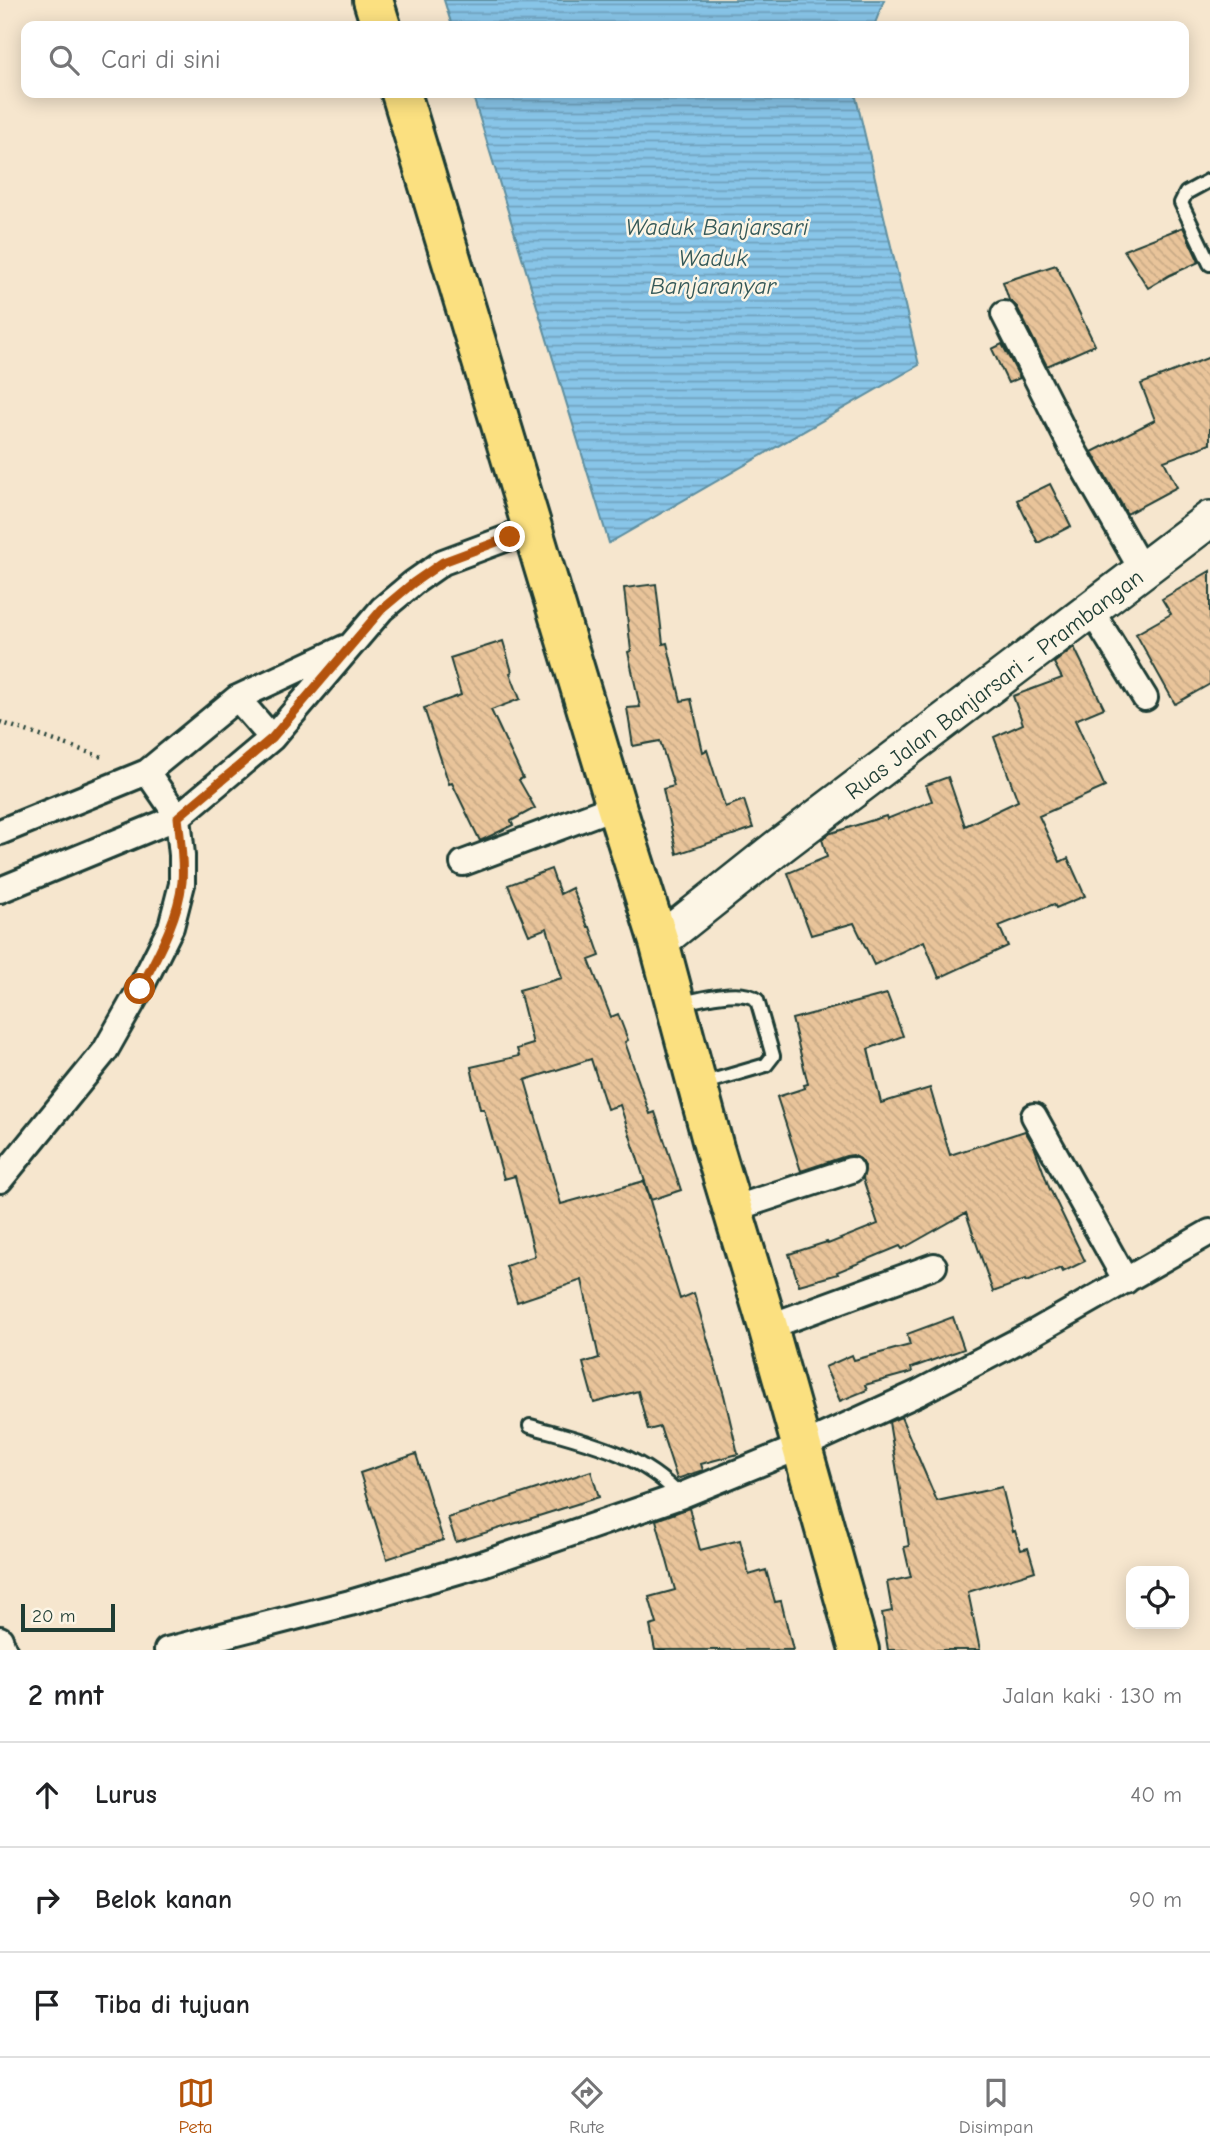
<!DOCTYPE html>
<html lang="id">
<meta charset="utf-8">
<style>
body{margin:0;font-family:"Comic Neue",sans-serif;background:#f6f6f6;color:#202124}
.controls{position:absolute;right:21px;bottom:21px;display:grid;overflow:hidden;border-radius:14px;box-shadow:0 4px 18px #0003}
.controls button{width:63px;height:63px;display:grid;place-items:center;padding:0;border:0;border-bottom:2px solid #e0e0e0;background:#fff;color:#202124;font:35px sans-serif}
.scale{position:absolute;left:21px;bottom:18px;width:94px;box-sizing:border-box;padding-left:7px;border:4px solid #1f3d34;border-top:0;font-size:19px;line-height:24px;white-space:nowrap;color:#1f3d34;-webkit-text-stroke:5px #fcf5e5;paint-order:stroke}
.stop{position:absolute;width:21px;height:21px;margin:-16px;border:5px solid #b45309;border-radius:50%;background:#fff}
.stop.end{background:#b45309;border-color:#fff;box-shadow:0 2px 7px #0008}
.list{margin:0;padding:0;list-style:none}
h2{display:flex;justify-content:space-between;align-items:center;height:91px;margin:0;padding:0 28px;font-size:30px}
h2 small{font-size:23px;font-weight:400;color:#757577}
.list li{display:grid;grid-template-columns:46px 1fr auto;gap:21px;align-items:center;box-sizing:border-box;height:105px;padding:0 28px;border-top:2px solid #e0e0e0}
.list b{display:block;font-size:26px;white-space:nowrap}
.list em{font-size:23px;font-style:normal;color:#757577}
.icon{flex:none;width:38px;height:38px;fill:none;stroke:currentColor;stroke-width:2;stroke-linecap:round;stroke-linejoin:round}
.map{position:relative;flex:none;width:1210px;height:1650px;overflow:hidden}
.search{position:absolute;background:#fff;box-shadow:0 4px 18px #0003;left:21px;right:21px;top:21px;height:77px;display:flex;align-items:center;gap:18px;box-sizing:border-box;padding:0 24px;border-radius:14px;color:#757577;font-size:26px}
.sheet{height:406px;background:#fff}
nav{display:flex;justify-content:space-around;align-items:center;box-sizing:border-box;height:98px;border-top:2px solid #e0e0e0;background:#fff;font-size:19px;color:#757577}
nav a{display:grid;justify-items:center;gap:4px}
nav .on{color:#b45309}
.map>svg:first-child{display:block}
.water{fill:url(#water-rules);stroke:#5e8fa0;stroke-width:2}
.building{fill:url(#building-back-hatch);stroke:#1f3d34;stroke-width:2}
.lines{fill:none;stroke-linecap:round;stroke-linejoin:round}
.lane-casing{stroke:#1f3d34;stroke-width:18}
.street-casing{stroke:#1f3d34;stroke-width:30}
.secondary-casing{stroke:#1f3d34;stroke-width:40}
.highway-casing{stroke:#1f3d34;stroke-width:44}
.path{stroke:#1f3d34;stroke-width:4.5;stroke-dasharray:2 5;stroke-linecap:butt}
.lane{stroke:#fcf5e5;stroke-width:12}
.street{stroke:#fcf5e5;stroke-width:24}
.secondary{stroke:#fcf5e5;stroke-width:35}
.highway{stroke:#fbe080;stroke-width:38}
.route{stroke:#b45309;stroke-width:9}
.labels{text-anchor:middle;stroke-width:5;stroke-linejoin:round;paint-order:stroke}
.street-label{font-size:23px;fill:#1f3d34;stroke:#fcf5e5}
.water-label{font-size:24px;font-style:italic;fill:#345858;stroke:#fcf5e5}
</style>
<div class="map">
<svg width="1210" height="1650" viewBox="0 0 1210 1650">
<defs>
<pattern id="water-rules" width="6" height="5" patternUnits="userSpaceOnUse" patternTransform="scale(1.75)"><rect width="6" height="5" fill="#88c5e8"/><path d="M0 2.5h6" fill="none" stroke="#6fa1bd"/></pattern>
<pattern id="building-back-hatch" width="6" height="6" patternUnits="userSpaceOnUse" patternTransform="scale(1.75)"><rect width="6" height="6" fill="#e9c49a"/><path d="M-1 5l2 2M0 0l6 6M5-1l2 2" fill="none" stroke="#c7a985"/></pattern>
</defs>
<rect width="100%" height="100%" fill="#f6e6ce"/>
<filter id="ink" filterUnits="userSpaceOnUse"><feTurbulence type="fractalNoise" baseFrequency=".0143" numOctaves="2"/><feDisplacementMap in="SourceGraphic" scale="14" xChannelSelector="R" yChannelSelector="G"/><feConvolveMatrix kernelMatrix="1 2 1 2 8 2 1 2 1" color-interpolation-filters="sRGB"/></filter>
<g filter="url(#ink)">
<path class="water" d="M444,0h440l-10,26h-422z
M472,93h383l64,272 -310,178z"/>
<path class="building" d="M1183,227l16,35 -29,13 -22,13 -24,-38z
M1056,265l39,80 -48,21 -30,-59 -8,-7 -6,-18z
M1002,344l18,34 -12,5 -16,-34z
M1210,357v87l-46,17 13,26 -50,27 -35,-62 63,-32 -14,-36z
M1050,484l21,42 -33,17 -21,-43z
M1210,571v113l-35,20 -39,-70 35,-20 -9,-15z
M656,584l7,60 4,-1 14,58 10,-2 12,53 4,-2 18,57 19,-7 9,28 -76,26 -14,-65 11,-3 -14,-45 -27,5 -6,-38 13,-1 -12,-55 3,-1 -7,-63z
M503,641l9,31 -2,1 10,26 -29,11 32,68 -4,2 16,28 -24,13 2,4 -33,16 -28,-58 -3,1 -25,-76 37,-13 -11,-37z
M1074,647l30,61 -29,12 30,67 -66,29 21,46 8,-4 17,38 -29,12 -2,-4 -55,22 9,20 -69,32 -15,-37 -50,24 -20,-42 -43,12 -23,-62 39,-16 -5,-18 6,-5 58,-18 1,3 45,-18 -6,-16 22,-8 17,49 53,-25 -24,-64 29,-13 -10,-28 49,-18 -8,-15z
M551,869l9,25 12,-6 16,39h2l10,29 -11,4 22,57 7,-3 10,26 -3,2 25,72 5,-2 26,78 -30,10 -31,-95 -13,4 -16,-50 -66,21 36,124 83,-23 36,118 14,-6 30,102 14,59 -37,10 2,6 -26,9 -17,-52 -12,3 -10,-39 -44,12 -11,-40 16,-5 -17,-78 -65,22 -11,-36 29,-10 -20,-80 -11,3 -20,-70h-4l-9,-42 48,-11 -2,-7 16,-5 -14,-54 43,-12 -15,-50 -18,7 -21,-50z
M887,994l16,42 -35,13 13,54 49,-15 20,67 75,-24 9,15 15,41 36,74 -22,11 -2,-4 -35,14 -1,-2 -32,12 -27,-79 -64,36 -2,-3 -63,26 1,2 -39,11 -10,-31 38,-12 1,2 50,-20 -15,-45 2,-13 -5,-7 -7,-4 -7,1 -45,15 -24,-74 28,-9 -1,-3 4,-1 -16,-65z
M953,1317l11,32 -53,19 1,4 -47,13 2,5 -27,11 -15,-34 27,-12 2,5 56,-15 -3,-11z
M901,1417l36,84 65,-14 11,45 2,-1 6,19 7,-2 7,23 -67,21 12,58h-92l-6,-37 10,-2 -5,-29 24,-5 -7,-30 5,-1 -20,-124z
M416,1454l27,86 -56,19 -27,-86z
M591,1471l8,26 -143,45 -8,-24z
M689,1508l11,42 40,-10 9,35 17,-5 9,32 6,-1 12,49h-138l-5,-24 7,-2 -8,-27 26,-7 -19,-70z"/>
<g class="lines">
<defs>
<path id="lane" d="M1210,180l-24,13 -5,10 29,61
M680,1003c19,-3 61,-16 77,-3l16,56 -7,9 -65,19
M530,1426c56,16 109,26 150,70"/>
<path id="street" d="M1004,314l66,130 72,126
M1091,610l54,88
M237,698l35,40
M0,832l147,-60 90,-74 107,-50
M463,863l153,-57
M0,890l178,-73 94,-79 110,-129 31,-26 30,-21 67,-25 22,-15
M1034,1116l92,165
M0,1180l105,-129 35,-62 31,-62 11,-43v-29l-4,-38 -31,-45
M733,1209l118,-39
M768,1327l166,-61
M0,1639l4,11
M167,1650l183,-47 135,-40 195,-67 122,-50 116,-53 117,-61 175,-100"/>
<path id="secondary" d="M659,942l118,-94 433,-329"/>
<path id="highway" d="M373,0l8,26
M401,93l215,713 43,136 55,206 54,179 91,323"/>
</defs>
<use href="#lane" class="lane-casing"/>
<use href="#street" class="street-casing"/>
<use href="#secondary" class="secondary-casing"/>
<use href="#highway" class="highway-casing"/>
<path class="path" d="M0,722l105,36"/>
<use href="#lane" class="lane"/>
<use href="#street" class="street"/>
<use href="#secondary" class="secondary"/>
<use href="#highway" class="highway"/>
</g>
</g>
<g class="lines" filter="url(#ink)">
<path class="route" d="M140,989c17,-33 38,-69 42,-107 2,-21 -2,-44 -4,-65l94,-79 110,-129 31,-26 30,-21 67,-25"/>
</g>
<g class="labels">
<g class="street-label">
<text transform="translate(994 684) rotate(-37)" y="8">Ruas Jalan Banjarsari - Prambangan</text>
</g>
<g class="water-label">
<text x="717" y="235">Waduk Banjarsari</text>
<text x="713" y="266">Waduk<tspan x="713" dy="28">Banjaranyar</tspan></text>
</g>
</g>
</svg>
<div class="controls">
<button><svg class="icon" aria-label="locate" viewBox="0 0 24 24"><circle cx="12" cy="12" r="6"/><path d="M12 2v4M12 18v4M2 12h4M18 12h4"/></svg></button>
</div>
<div class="scale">20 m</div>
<div class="stop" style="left:140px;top:989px"></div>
<div class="stop end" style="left:510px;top:537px"></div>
<div class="search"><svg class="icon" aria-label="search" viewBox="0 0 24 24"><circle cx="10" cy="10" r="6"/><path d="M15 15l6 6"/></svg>Cari di sini</div>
</div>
<section class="sheet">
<h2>2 mnt<small>Jalan kaki · 130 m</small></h2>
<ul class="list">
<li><svg class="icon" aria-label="ahead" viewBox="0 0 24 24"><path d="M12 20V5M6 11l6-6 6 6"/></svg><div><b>Lurus</b></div><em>40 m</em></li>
<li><svg class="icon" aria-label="right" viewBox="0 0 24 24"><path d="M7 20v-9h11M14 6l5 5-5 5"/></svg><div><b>Belok kanan</b></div><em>90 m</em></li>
<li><svg class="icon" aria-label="arrive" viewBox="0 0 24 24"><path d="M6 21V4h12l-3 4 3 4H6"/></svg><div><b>Tiba di tujuan</b></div></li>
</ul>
</section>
<nav>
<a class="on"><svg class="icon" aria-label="map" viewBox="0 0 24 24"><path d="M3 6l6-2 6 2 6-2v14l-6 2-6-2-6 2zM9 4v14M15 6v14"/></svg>Peta</a>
<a><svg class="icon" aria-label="directions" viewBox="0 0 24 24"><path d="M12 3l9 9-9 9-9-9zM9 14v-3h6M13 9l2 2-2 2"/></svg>Rute</a>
<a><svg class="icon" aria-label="saved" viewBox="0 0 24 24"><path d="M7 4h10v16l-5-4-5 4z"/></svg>Disimpan</a>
</nav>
